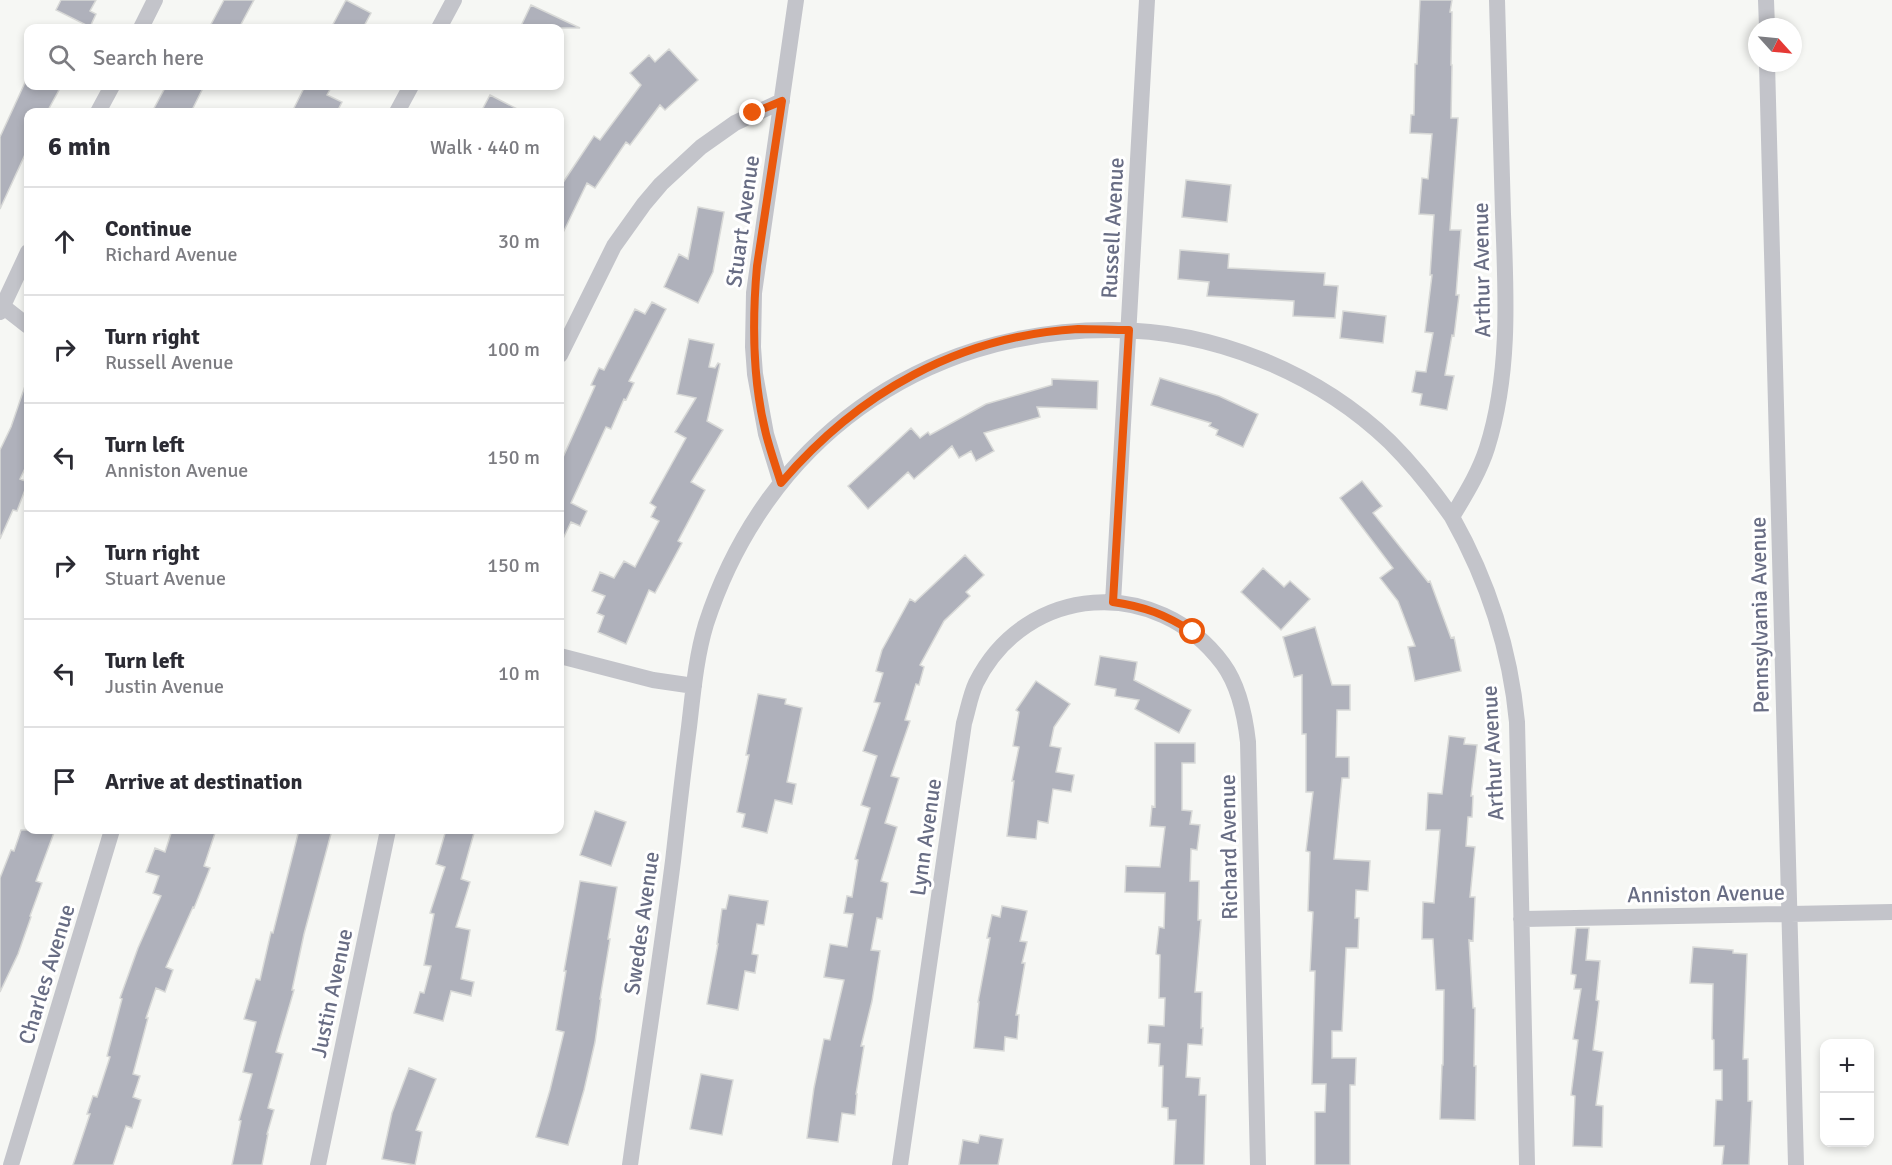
<!DOCTYPE html>
<meta charset="utf-8">
<style>
body{margin:0;font-family:Signika,sans-serif;background:#f7f7f7;color:#2b2b33}
.controls{position:absolute;right:18px;bottom:18px;display:grid;overflow:hidden;border-radius:12px;box-shadow:0 3px 9px #0003}
.controls button{width:54px;height:54px;display:grid;place-items:center;padding:0;border:0;border-bottom:2px solid #e1e1e2;background:#fff;color:#2b2b33;font:30px sans-serif}
.compass{position:absolute;left:1748px;top:18px;width:54px;height:54px;border-radius:50%;background:#fff;box-shadow:0 3px 9px #0003;rotate:117deg}
.stop{position:absolute;width:18px;height:18px;margin:-14px;border:4px solid #ea580c;border-radius:50%;background:#fff}
.stop.end{background:#ea580c;border-color:#fff;box-shadow:0 2px 6px #0008}
.list{margin:0;padding:0;list-style:none}
h2{display:flex;justify-content:space-between;align-items:center;height:78px;margin:0;padding:0 24px;font-size:26px}
h2 small{font-size:20px;font-weight:400;color:#7c7c81}
.list li{display:grid;grid-template-columns:39px 1fr auto;gap:18px;align-items:center;box-sizing:border-box;height:108px;padding:0 24px;border-top:2px solid #e1e1e2}
.list b{display:block;font-size:22px;white-space:nowrap}
.list p{margin:0;font-size:20px;white-space:nowrap;color:#7c7c81}
.list em{font-size:20px;font-style:normal;color:#7c7c81}
.icon{flex:none;width:33px;height:33px;fill:none;stroke:currentColor;stroke-width:2;stroke-linecap:round;stroke-linejoin:round}
.map{position:relative;flex:none;width:1892px;height:1165px;overflow:hidden}
.search{position:absolute;background:#fff;box-shadow:0 3px 9px #0003;left:24px;top:24px;width:540px;height:66px;display:flex;align-items:center;gap:15px;box-sizing:border-box;padding:0 21px;border-radius:12px;color:#7c7c81;font-size:22px}
.panel{position:absolute;background:#fff;box-shadow:0 3px 9px #0003;left:24px;top:108px;width:540px;height:726px;border-radius:12px}
.map>svg:first-child{display:block}
.building{fill:#afb1bb;stroke:#d8d9d7;stroke-width:1.5}
.lines{fill:none;stroke-linecap:round;stroke-linejoin:round}
.street{stroke:#c3c4ca;stroke-width:16}
.route{stroke:#ea580c;stroke-width:8}
.labels{text-anchor:middle;stroke-width:6;stroke-linejoin:round;paint-order:stroke}
.street-label{font-size:22px;fill:#686d84;stroke:#fff}
</style>
<div class="map">
<svg width="1892" height="1165" viewBox="0 0 1892 1165">
<rect width="100%" height="100%" fill="#f6f7f4"/>
<path class="building" d="M61,0h35l-6,11 6,3 -6,13 -34,-17z
M224,0h30l-15,28h-30z
M346,0l25,13 -8,15h-32z
M1420,0h32l-2,12h2l-1,53h1l-1,53h7l-8,112h11l-5,65h3l-5,41 -2,-1 -7,40 9,1 -7,34 -27,-5 2,-11 -10,-2 4,-21 10,1 7,-39 -8,-1 7,-57h-2l4,-60 -15,-1 3,-36 6,1 4,-45 -22,-1 1,-18h3l1,-51h2z
M531,5l49,23h-60z
M669,49l29,31 -33,30 -5,-5 -30,40 -4,-3 -31,46 -8,-5 -27,56v-52l34,-51 6,4 41,-55 -11,-12 19,-18 6,7z
M28,76v10h23l8,4 -12,22h-19v36l-28,61v-72z
M166,86h38l-13,26h-39z
M305,86h27l-5,9 15,7 -5,10h-45z
M490,95l33,17h-42z
M1186,180l45,5 -4,37 -45,-5z
M698,207l26,5 -11,60 -15,31 -34,-16 15,-33 9,5z
M1180,250l49,4 -1,14 97,5 -1,12 14,1 -3,32 -42,-2 1,-15 -87,-5 2,-14 -31,-3z
M652,302l14,7 -37,72 5,2 -8,17 -2,-1 -13,30 -5,-2 -35,76 16,8 -7,15 -9,-4 -11,23v-81l35,-78 -4,-1 8,-17 5,2 31,-61 10,5z
M1343,311l43,5 -3,27 -43,-5z
M689,339l25,5 -5,23 6,1 3,-5 2,1 -13,57 16,9 -32,52 14,8 -27,51 4,2 -27,50 -6,-3 -23,54 -28,-12 6,-16 -7,-3 8,-17 -13,-5 8,-19 14,6 10,-17 11,6 24,-46 -8,-4 5,-10 -6,-4 36,-65 -11,-6 21,-34 -19,-4z
M1160,378l59,18 39,18 -15,33 -27,-12 2,-5 -9,-4 2,-3 -60,-18z
M1052,379l46,2 -1,28 -60,-2 3,10 -56,16 10,18 -18,10 -5,-10 -12,7 -7,-12 -38,33 -6,-7 -40,37 -20,-23 63,-58 9,10 8,-6 2,3 56,-31 66,-19z
M26,383l2,1v78l-8,17 8,3 -11,29 -4,-1 -13,29v-89l11,-23z
M1362,481l20,25 -9,7 55,69 2,-1 21,57 3,-1 7,34 -46,10 -7,-34 7,-1 -17,-45 -18,-23 13,-10 -53,-70z
M965,555l19,20 -18,17 4,4 -26,25 -24,44 4,2 -5,18 -3,-1 -11,36 5,1 -19,55 8,2 -14,45 12,4 -16,54 7,2 -6,36 -5,-1 -6,32 9,1 -8,50 -11,45h3l-8,48h1l-2,21 -13,-2 -4,29 -31,-4 7,-50 10,-49 6,1 14,-60 -20,-3 6,-33 17,3 6,-33 -9,-1 3,-17 5,1 6,-37 -3,-1 15,-51 -9,-3 16,-49 -14,-5 17,-48 -6,-1 9,-29 -7,-2 6,-21 28,-51 5,3z
M1263,568l21,19 6,-6 20,18 -29,31 -40,-38z
M1315,627l17,58h18v25h-13l-1,47h13v21h-7l-8,81 36,2 -2,30 -12,-1 -1,28h4l-1,30h-12l-4,83h-10v27h24l-1,27h-5v80h-35v-53h10l1,-28h-14l3,-113h-5l3,-59 -5,-1 2,-59 -4,-1 7,-59h-7v-58h-4v-59l-8,2 -11,-40z
M1100,656l37,6 -3,18 57,30 -12,23 -44,-24 4,-9 -24,-4 1,-7 -21,-4z
M1036,681l34,23 -16,23 -4,19 11,2 -5,24 18,3 -3,17 -18,-3 -5,34 -10,-2 -2,18 -29,-3 7,-55h-2l7,-34 -6,-1 6,-34 -3,-2z
M758,694l28,5 -1,5 17,4 -15,74 9,2 -4,20 -17,-4 -8,33 -25,-6 3,-13 -8,-2 12,-57h-3z
M1449,736l16,2 -1,6 13,1 -6,51h2l-1,21h-4l-2,29 9,1 -5,50h5l-2,44 -4,-1 4,68h2l-1,58h2l-1,54 -35,-1 2,-54h1l1,-75h-8l-3,-51h-11l1,-37 11,1 6,-73h-14l2,-37 14,1z
M1155,743h40v20h-13v47l10,1 -2,13 10,1 -3,25 -6,-1 -1,32h9l-1,39h3l-6,72h7l-1,36h2l-1,17 -14,-1 -2,33 14,1 -1,17h7l-2,70h-30l2,-45h-8v-12l-6,-1 1,-41h-4l1,-22 -12,-1 1,-18 15,1 1,-28h-6l1,-43 -4,-1 3,-27 5,1 1,-35 -40,-1 1,-26 34,1 5,-40 -15,-1 2,-20 3,1z
M595,811l31,11 -15,44 -31,-11z
M21,830h34l-19,51 6,2 -12,33 1,1 -13,37 -18,38v-114l11,-28 3,1z
M172,830h44l-12,36 6,2 -16,40 -1,-1 -27,60 7,3 -8,22 -9,-4 -10,30h2l-15,56 7,2 -7,21 8,3 -9,28 -6,-2 -13,39h-40l17,-51h-3l6,-18 4,1 13,-40 -3,-1 15,-57 -2,-1 18,-50 23,-52 -8,-3 6,-17 -13,-4 9,-24 10,4z
M299,830h33l-28,104 -12,56h2l-18,62 7,2 -15,54 6,2 -7,24h1l-6,31h-30l9,-44 -2,-1 13,-46 -9,-2 13,-50 -12,-3 12,-40 4,1 11,-48 2,1z
M446,830h17l11,3 -13,46 9,3 -14,45 14,3 -9,49 13,3 -3,14 -20,-5 -8,30 -29,-8 6,-21 4,1 7,-27 -7,-1 10,-51 -4,-1 15,-46 -9,-3z
M580,881l37,6 -9,52h2l-10,60h1l-6,43 -11,48 -16,55 -32,-8 14,-47 14,-58 -8,-2 10,-59h-2z
M729,895l39,6 -4,24 -7,-1 -5,30 6,1 -3,18 -10,-2 -7,39 -31,-6 11,-60h-1l5,-35h4z
M1002,906l25,5 -7,30 7,1 -5,21h3l-9,52h3l-2,24 -12,-2 -1,14 -30,-3 5,-46h-1l12,-64h-3l5,-23 8,2z
M1576,928h13l-3,32 14,1 -4,39 3,1 -6,49 10,2 -7,53 7,1 -1,41 -29,-1 2,-50 -4,-1 7,-55 -5,-1 8,-50h-7l2,-14 -5,-1z
M1693,947l40,3v3l14,1 -4,105h5v42h4l-3,64h-27l2,-19h-10l2,-46h6v-30h-8v-30l-2,-1 1,-55 -23,-1z
M409,1068l27,11 -20,51 6,2 -7,33 -33,-6 10,-46z
M701,1074l32,6 -11,55 -32,-6z
M980,1135l23,4 -5,26h-39l4,-25 15,3z"/>
<g class="lines">
<path class="street" d="M1497,0c2,71 4,142 6,214 3,78 8,158 -16,234 -8,25 -22,47 -35,69 36,64 58,131 65,205l10,443
M1766,0l1,27
M141,28l14,-28
M439,28l15,-28
M1767,63l29,1102
M98,112l14,-26
M397,112l14,-26
M0,304l28,22
M0,312l28,-60
M560,355l54,-109 30,-42 17,-20 40,-37 34,-24 47,-22
M781,483l-15,-49 -11,-60 -2,-27 1,-54 42,-293
M1113,602l34,-602
M560,656l93,24 41,6
M1521,919l371,-7
M11,1165l101,-335
M318,1165l70,-335
M630,1165c14,-101 30,-202 43,-304 5,-44 10,-89 16,-134 4,-34 7,-70 17,-103 59,-182 214,-295 406,-294 101,0 205,42 278,112 23,23 43,48 62,75
M900,1165l64,-442c4,-13 6,-27 12,-40 50,-100 181,-108 247,-19 16,22 22,51 25,78l10,423"/>
</g>
<g class="lines">
<path class="route" d="M753,113l29,-12 -25,165c-5,56 -5,113 9,168 4,16 10,33 15,49 77,-90 177,-147 297,-154 17,0 34,1 51,1l-16,272c33,5 51,12 80,30"/>
</g>
<g class="labels">
<g class="street-label">
<text transform="translate(742 221) rotate(-82)" y="8">Stuart Avenue</text>
<text transform="translate(1112 228) rotate(-87)" y="8">Russell Avenue</text>
<text transform="translate(1481 270) rotate(-91)" y="8">Arthur Avenue</text>
<text transform="translate(1759 615) rotate(-91)" y="8">Pennsylvania Avenue</text>
<text transform="translate(1492 753) rotate(-93)" y="8">Arthur Avenue</text>
<text transform="translate(925 837) rotate(-82)" y="8">Lynn Avenue</text>
<text transform="translate(1228 847) rotate(-91)" y="8">Richard Avenue</text>
<text transform="translate(1706 893) rotate(-1)" y="8">Anniston Avenue</text>
<text transform="translate(641 923) rotate(-82)" y="8">Swedes Avenue</text>
<text transform="translate(46 974) rotate(-73)" y="8">Charles Avenue</text>
<text transform="translate(331 993) rotate(-78)" y="8">Justin Avenue</text>
</g>
</g>
</svg>
<div class="controls">
<button>+</button>
<button>−</button>
</div>
<svg class="compass" viewBox="-18 -18 36 36"><path d="M0-13l5 13h-10z" fill="#e53935"/><path d="M0 13l5-13h-10z" fill="#7c7c81"/></svg>
<div class="stop" style="left:1193px;top:632px"></div>
<div class="stop end" style="left:753px;top:113px"></div>
<div class="search"><svg class="icon" aria-label="search" viewBox="0 0 24 24"><circle cx="10" cy="10" r="6"/><path d="M15 15l6 6"/></svg>Search here</div>
<section class="panel">
<h2>6 min<small>Walk · 440 m</small></h2>
<ul class="list">
<li><svg class="icon" aria-label="ahead" viewBox="0 0 24 24"><path d="M12 20V5M6 11l6-6 6 6"/></svg><div><b>Continue</b><p>Richard Avenue</p></div><em>30 m</em></li>
<li><svg class="icon" aria-label="right" viewBox="0 0 24 24"><path d="M7 20v-9h11M14 6l5 5-5 5"/></svg><div><b>Turn right</b><p>Russell Avenue</p></div><em>100 m</em></li>
<li><svg class="icon" aria-label="left" viewBox="0 0 24 24"><path d="M17 20v-9H6M10 6l-5 5 5 5"/></svg><div><b>Turn left</b><p>Anniston Avenue</p></div><em>150 m</em></li>
<li><svg class="icon" aria-label="right" viewBox="0 0 24 24"><path d="M7 20v-9h11M14 6l5 5-5 5"/></svg><div><b>Turn right</b><p>Stuart Avenue</p></div><em>150 m</em></li>
<li><svg class="icon" aria-label="left" viewBox="0 0 24 24"><path d="M17 20v-9H6M10 6l-5 5 5 5"/></svg><div><b>Turn left</b><p>Justin Avenue</p></div><em>10 m</em></li>
<li><svg class="icon" aria-label="arrive" viewBox="0 0 24 24"><path d="M6 21V4h12l-3 4 3 4H6"/></svg><div><b>Arrive at destination</b></div></li>
</ul>
</section>
</div>
